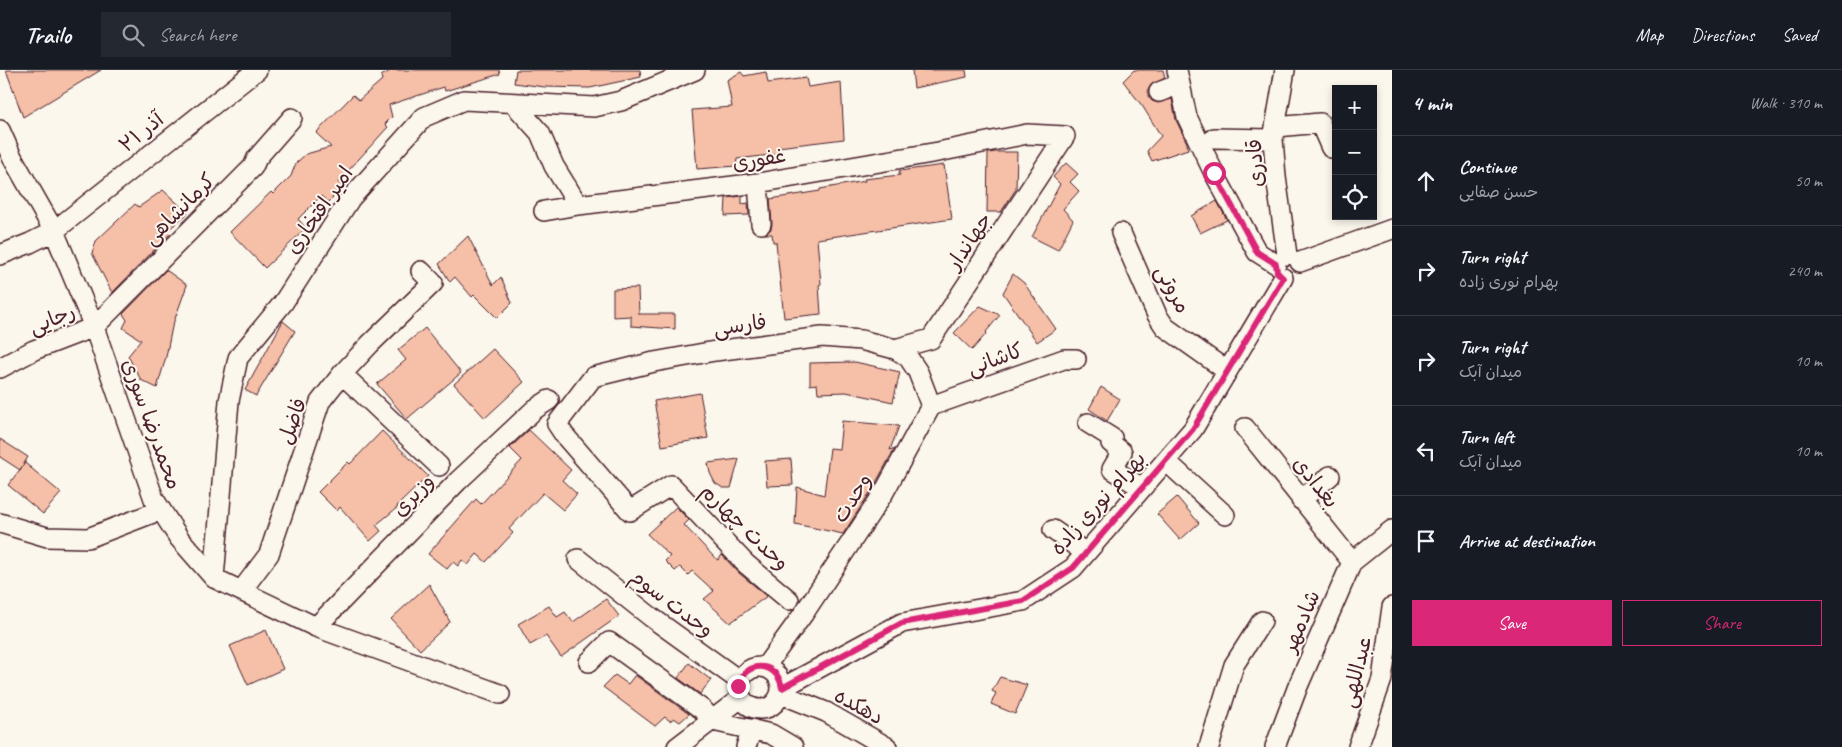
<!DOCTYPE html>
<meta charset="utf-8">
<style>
body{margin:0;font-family:Caveat,"Playpen Sans Arabic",sans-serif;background:#242831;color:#f1f3f6}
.controls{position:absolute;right:15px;top:15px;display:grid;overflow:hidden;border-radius:0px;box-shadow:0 2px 8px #0003}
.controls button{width:45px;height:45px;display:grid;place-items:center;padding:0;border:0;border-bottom:1px solid #363941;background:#171b24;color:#f1f3f6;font:25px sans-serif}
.stop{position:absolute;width:15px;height:15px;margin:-11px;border:4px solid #db2777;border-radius:50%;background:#fff}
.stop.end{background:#db2777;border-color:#fff;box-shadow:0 1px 5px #0008}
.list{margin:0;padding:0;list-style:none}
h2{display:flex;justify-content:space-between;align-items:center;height:65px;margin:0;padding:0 20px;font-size:21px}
h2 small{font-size:16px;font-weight:400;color:#9ea1a6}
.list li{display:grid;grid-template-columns:32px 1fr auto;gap:15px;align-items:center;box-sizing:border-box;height:90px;padding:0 20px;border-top:1px solid #363941}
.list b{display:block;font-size:19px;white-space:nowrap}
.list p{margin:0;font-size:16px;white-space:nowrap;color:#9ea1a6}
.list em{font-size:16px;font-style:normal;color:#9ea1a6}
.actions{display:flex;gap:10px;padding:15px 20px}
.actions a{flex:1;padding:11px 0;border:1px solid #db2777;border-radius:0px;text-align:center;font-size:18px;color:#db2777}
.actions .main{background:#db2777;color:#fff}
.icon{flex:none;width:28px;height:28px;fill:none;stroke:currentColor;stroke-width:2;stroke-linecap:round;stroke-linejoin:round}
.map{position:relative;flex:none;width:1392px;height:677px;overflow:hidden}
header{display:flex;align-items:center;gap:30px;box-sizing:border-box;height:70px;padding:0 25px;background:#171b24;border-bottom:1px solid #363941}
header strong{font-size:24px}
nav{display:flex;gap:28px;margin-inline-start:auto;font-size:18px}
.search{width:350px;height:45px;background:#242831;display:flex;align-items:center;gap:12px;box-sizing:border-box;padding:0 18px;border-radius:0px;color:#9ea1a6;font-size:19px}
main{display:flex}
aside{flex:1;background:#171b24}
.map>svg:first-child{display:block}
.building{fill:#f5bfa8;stroke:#4a1f2b}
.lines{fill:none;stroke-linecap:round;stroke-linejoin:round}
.minor-casing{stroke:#4a1f2b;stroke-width:22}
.minor{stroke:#fbf7ec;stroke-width:19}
.route{stroke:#db2777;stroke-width:6}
.labels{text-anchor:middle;stroke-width:4;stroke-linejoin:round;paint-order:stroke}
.street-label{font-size:21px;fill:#4a1f2b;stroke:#fbf7ec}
</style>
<header>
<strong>Trailo</strong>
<div class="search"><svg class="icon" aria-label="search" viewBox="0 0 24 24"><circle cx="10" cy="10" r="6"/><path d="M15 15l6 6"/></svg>Search here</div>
<nav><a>Map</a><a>Directions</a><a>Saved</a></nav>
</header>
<main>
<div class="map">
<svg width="1392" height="677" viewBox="0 0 1392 677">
<rect width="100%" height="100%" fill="#fbf7ec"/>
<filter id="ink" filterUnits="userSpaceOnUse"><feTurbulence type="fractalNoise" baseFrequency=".02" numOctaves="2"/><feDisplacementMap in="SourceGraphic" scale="10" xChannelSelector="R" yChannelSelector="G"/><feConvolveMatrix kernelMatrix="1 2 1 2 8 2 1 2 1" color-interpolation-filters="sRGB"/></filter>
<g filter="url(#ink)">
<path class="building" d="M6,0h95l-78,47z
M392,0h107l1,4 -55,17 -1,-4 -55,18 3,12 -7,7 3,3 -50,55 5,5 -15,15 -7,-6 -23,23 8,9 -41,40 -35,-36 41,-40 2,2 18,-18 5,-13 10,-9 25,-7 -15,-14 37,-38 6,5 23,-20 -1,-4z
M516,0h124l1,7 -51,11 -45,-1 -31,-4z
M912,0h54l1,7 -53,11z
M1134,0h29l2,8 -14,7 -3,5v6l4,5 6,2 14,-4 4,21 11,23 1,6 -36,12 -5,-10 14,-15 -18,-29 -20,-26z
M741,2l3,4 22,-4 2,11 38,-5 2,9 33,-5 3,57 -66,8 1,7 -42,5 -1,7 -39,3 -5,-59 40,-3 -5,-27z
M996,82h21l-1,37 -15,23h-14l1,-59z
M1066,93l12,11 -8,8 9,9 -16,18 10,11 -15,30 -26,-13 28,-53 -7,-7z
M944,95l8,54 -135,20 4,45 -2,1 2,29 -37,4 -8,-76h-3l-1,-8h-7l6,-5 1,-5 -2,-25 50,-8v-2l45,-8 -1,-2 36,-4 -1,-4z
M163,120l25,23 -21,18 3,3 -58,59 -20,-40 4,-12 39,-37 4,3z
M742,126v8l6,-1 1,12 -24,1 1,-18z
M1217,131l10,19 -27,13 -9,-17z
M468,166l25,49 8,-8 11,26 -15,15 -23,-23 -2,2 -17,-20 -5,5 -11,-18z
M166,200l21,15 -15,42 -6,30 -9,31 -16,-8 -13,-24 13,-16 -18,-12 4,-8 -4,-6z
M1013,204l11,9 32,46 -19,13 -34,-49z
M638,218l1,26h36v15l-44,-3v-10l-18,1v-28z
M980,236l20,9 -14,17 1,1 -15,17 -18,-17z
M283,251l12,10 -39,65 -11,-6z
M425,258l36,45 -54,46 -30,-35 29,-24 -8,-10z
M493,279l31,33 -39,36 -31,-34z
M855,292l45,10 -7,30 -47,-10 -28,1 -1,-9 -7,1v-22z
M1101,317l19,12 -13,22 -18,-12z
M700,323l8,45 -46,8 -8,-45z
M842,351l57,5 -9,24 5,-2 -22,40 -30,46 -48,-10 2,-37 27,8 6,-47 9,1z
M529,360l42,40 -9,10 15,14 -14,16 -20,-17 -34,36 4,4 -27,29 -9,-8 -9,11 -6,-5 -4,6 -5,-4 -6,7 -19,-15 48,-55 5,5 41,-44 -12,-12z
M382,361l46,45 -31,30 1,1 -22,18 5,6 -11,10 -30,-34 -3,4 -19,-19 30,-30 2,2z
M0,369l28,18 -8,13 -20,-13z
M739,389l-8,29h-8l-8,-5 -5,-10 -2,-10z
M791,389l2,26 -26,1 -2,-25z
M25,393l36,30 -18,21 -35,-29z
M1177,427l22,26 -19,17 -23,-26z
M676,437l13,13 -5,5 31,33 3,2 4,-5 17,18 28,23 -37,27 -26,-24 10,-8 -22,-20 -4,4 -8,-8 -5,4 -10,-10 5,-5 -23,-22z
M429,514l21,38 -30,28 -29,-31z
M606,529l13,17 -58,41 -15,-21 -16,9 -12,-21 31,-18 8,11 8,-5 8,10z
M266,560l17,39 -35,16 -18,-39z
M689,593l22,17 -11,14 -22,-16z
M615,605l13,9 7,-9 54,39 -9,8 -6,-4 -4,3 -5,-4 -10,9 -52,-39z
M1000,607l27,8 -12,29 -24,-10 5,-11 -4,-2z"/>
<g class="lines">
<defs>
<path id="minor" d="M1177,0l10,47 27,56 43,79 19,12
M1285,0l-12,69 3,38 11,78
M1159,22l21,-8
M514,34l26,29 14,33 24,39
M1276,57l44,-4 11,25
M0,60l12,27 42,74 40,96 60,172 25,39 35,40 102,49 184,67
M1214,68l59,1
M758,113l3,41
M544,141l34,-6 180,-22 180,-31 89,-18 38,2 -134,203 -36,10
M1121,163l36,82 8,12 62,44
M0,185l30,-12 24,-12 203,-161
M1300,192l92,-33
M0,298l34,-18 60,-23 159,-160 4,-9 35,-40
M342,304l97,92
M931,336l133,-47h12
M1088,353l24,15 -1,5 11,9 -10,17 30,19
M1245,358l107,134
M1166,391l59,54
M1301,430l29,-24
M0,453l47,14 41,1 73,-28
M1053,460l33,23
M578,489l73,58 89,64
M214,508l15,-177 9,-43 45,-55 67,-104 74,-82 40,-17 130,7 27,-6 74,-31
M242,520l27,-36 51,-152 22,-28 28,-30 63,-61 -12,-12
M316,557l142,-146 77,-72 14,-9
M589,592l20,-20 94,68 10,11 58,13 22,13
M739 618a21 21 0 1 1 42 0a21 21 0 1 1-42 0Z
M765,597l39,-54 79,-119 48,-88 -13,-34 -10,-15 -13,-8 -34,-9 -39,-3 -107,14 -61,11 -61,15 -36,47 8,12 58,67 7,8 41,-26 75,79 43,36
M782,618l120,-65 121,-22 50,-33 120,-139 90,-151
M781,624l45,18 61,35
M677,677l64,-49
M746,677l6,-18
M1209,677l25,-82 28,-44
M1275,677l23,-61 54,-124 40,-32
M1358,677l24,-68 10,-72"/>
</defs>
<use href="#minor" class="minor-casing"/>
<use href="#minor" class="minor"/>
</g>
</g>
<g class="lines" filter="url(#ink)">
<path class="route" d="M738,616c7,-27 40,-25 44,2l120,-65 121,-22 50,-33 120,-139 90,-151 -6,-6 -1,-8 -19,-12 -43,-79"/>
</g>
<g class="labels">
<g class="street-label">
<text transform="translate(141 62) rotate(-39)" y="7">۲۱ آذر</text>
<text transform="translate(759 89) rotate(-9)" y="7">غفوری</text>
<text transform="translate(1255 93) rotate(-93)" y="7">قادری</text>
<text transform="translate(179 139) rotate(-45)" y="7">کرمانشاهی</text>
<text transform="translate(319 140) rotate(-55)" y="7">امیر افتخاری</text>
<text transform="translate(969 171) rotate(-56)" y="7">جهاندار</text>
<text transform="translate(1173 219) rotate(62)" y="7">مروتی</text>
<text transform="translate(52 249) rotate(-22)" y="7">رجایی</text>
<text transform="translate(740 255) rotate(-8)" y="7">فارسی</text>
<text transform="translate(995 289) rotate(-20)" y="7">کاشانی</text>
<text transform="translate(292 351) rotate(-70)" y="7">فاضل</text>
<text transform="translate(152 354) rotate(70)" y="7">محمدرضا سوری</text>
<text transform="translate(1316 412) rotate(51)" y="7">بغدادی</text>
<text transform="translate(413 425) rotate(-46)" y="7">وزیری</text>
<text transform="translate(852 428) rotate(-58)" y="7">وحدت</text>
<text transform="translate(1098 433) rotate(-48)" y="7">بهرام نوری زاده</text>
<text transform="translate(745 457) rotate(44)" y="7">وحدت چهارم</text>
<text transform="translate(672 533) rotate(37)" y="7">وحدت سوم</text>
<text transform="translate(1301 551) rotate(-67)" y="7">شادمهر</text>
<text transform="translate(1356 602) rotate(-76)" y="7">عبداللهی</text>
<text transform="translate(859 636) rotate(29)" y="7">دهکده</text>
</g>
</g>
</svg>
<div class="controls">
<button>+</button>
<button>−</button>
<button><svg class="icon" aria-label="locate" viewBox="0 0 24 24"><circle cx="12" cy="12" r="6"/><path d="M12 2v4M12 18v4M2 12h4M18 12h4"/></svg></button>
</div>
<div class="stop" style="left:1214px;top:103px"></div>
<div class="stop end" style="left:738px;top:616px"></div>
</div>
<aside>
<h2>4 min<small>Walk · 310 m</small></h2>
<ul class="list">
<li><svg class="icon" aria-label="ahead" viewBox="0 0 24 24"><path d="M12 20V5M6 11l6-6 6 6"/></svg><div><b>Continue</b><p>حسن صفایی</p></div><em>50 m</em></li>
<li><svg class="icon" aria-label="right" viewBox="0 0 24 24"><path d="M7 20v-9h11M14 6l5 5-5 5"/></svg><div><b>Turn right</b><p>بهرام نوری زاده</p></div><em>240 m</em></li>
<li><svg class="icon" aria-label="right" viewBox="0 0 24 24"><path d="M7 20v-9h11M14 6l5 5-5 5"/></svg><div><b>Turn right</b><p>میدان آبک</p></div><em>10 m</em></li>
<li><svg class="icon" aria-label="left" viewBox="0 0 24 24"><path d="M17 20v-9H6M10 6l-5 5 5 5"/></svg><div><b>Turn left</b><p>میدان آبک</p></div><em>10 m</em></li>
<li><svg class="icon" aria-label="arrive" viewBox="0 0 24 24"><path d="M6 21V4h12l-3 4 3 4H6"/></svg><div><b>Arrive at destination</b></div></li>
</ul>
<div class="actions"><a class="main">Save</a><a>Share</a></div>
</aside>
</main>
